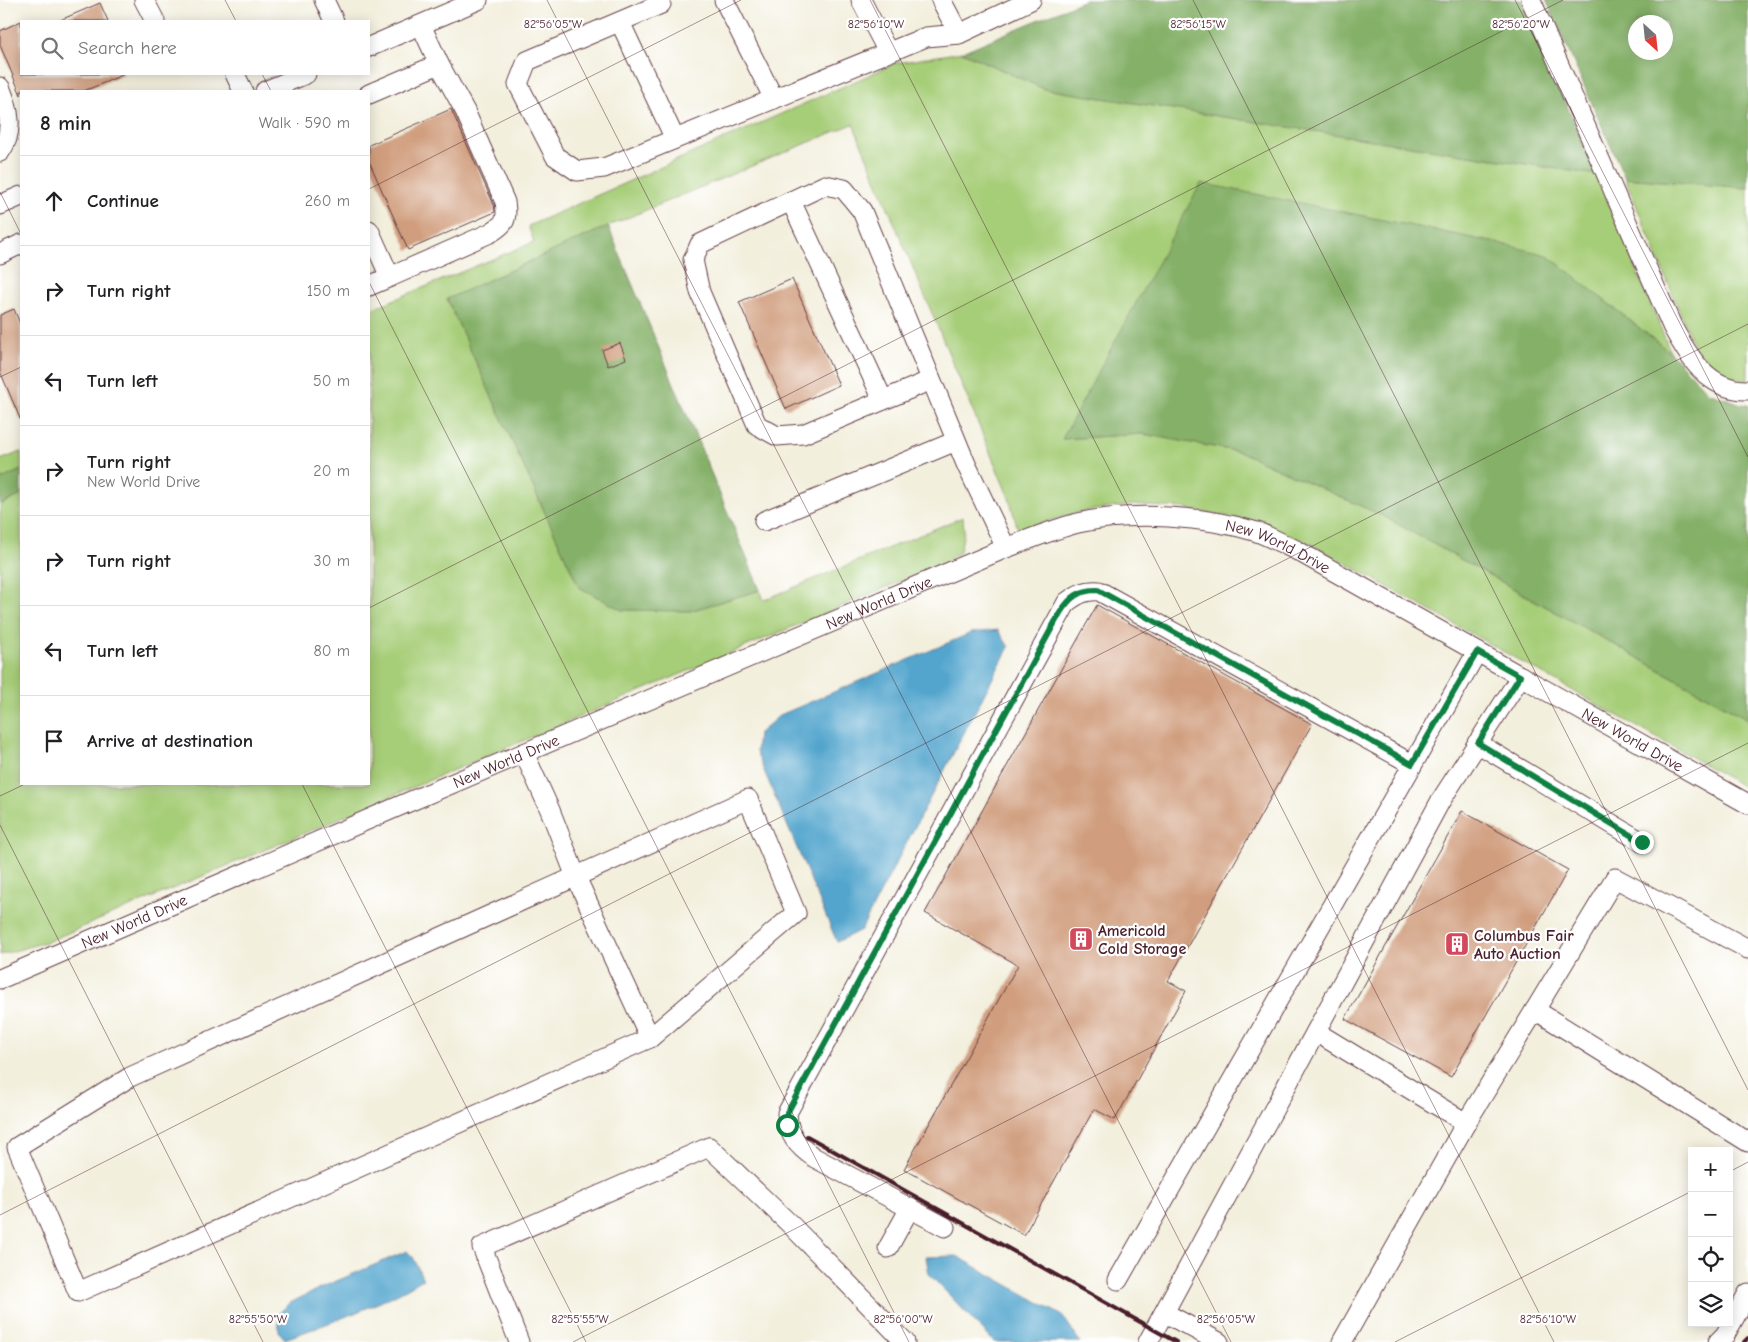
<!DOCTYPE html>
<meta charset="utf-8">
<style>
body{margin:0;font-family:"Comic Neue",sans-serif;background:#f6f6f6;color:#202124}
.controls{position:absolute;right:15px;bottom:15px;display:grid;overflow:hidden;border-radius:0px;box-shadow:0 2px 12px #0003}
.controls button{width:45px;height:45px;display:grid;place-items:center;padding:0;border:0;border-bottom:1px solid #e0e0e0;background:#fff;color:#202124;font:25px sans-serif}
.compass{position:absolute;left:1628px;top:15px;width:45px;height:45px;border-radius:50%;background:#fff;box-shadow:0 2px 12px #0003;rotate:153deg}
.stop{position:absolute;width:15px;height:15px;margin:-11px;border:4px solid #0b8043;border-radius:50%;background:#fff}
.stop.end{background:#0b8043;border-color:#fff;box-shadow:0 1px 5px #0008}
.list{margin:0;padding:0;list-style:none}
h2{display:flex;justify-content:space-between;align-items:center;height:65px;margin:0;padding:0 20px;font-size:21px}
h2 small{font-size:16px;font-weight:400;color:#757577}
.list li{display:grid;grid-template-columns:32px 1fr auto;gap:15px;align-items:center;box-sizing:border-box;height:90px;padding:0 20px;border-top:1px solid #e0e0e0}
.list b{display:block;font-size:19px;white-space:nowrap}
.list p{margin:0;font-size:16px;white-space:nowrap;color:#757577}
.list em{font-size:16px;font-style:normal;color:#757577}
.icon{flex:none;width:28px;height:28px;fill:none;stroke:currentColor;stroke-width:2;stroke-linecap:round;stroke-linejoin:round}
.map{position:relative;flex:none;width:1748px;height:1342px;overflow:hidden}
.search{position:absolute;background:#fff;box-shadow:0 2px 12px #0003;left:20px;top:20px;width:350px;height:55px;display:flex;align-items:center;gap:12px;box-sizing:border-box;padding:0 18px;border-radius:0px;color:#757577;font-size:19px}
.panel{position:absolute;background:#fff;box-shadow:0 2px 12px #0003;left:20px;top:90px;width:350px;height:695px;border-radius:0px}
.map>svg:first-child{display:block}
.green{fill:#a6cd77;stroke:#787651}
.forest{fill:#84b068;stroke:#67684a;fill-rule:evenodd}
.water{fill:#52a5cd;stroke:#4e627c}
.building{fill:#d09e7e}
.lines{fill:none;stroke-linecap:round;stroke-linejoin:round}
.minor-casing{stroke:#633e46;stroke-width:21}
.minor{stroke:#fff;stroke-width:19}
.rail{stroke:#4a1f2b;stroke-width:4}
.route{stroke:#0b8043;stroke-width:6}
.ticks{fill:none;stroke:#4a1f2b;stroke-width:1;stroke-opacity:0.45}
.labels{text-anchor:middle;stroke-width:4.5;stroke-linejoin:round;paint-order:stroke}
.street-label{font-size:16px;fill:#4a1f2b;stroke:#fff}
.poi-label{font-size:16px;font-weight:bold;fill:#4a1f2b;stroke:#fff;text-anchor:start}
.ticks-label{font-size:12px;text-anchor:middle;fill:#4a1f2b;stroke:#fff;stroke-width:4.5;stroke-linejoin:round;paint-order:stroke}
</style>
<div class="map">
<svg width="1748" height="1342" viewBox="0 0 1748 1342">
<rect width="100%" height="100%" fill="#fff"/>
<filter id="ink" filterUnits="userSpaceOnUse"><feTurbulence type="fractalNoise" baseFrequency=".02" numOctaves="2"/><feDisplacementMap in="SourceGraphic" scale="10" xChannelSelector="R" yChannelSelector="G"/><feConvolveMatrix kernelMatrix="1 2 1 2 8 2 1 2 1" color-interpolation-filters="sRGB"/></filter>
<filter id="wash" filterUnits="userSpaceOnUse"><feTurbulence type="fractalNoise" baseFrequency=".0096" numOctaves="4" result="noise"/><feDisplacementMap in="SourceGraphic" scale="20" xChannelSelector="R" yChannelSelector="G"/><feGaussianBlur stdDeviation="1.12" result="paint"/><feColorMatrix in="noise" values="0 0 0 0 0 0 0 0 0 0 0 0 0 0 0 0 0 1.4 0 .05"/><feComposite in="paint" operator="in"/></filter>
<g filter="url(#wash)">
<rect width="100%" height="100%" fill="#f3efdd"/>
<path class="green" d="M962,52l82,37 553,86 74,178 -124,-98 -485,184 81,-5 98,18 142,64 365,203v70l-440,-247 -62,-22 -64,-12 -50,-3 -53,7 -61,18 -9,-32 -156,-374 -245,102 -161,73 132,288 43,23 68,1 70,-21 4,10 199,-83 1,14 -4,21 -16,11 -895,378 -49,14v-450l21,-10v289h348v-474l165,-68 -6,-16 368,-163z
M1625,178l123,10v194l-28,-9 -25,-24z
M21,452v18l-21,10v-20z"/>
<path class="forest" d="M1085,0h436l76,175 -553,-86 -82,-37z
M1546,0h202v188l-123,-10zM1666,22v30h-30v-30z
M1201,183l301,61 45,11 124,98 37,39 33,12 7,1v314l-365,-203 -142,-64 -98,-18 -81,5z
M608,226l152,364 -70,21 -68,-1 -43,-23 -132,-288z
M21,470v25l-21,10v-25z"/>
<path class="water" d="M998,630l11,17 -148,283 -24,12 -81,-190 2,-18 22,-19 191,-82z
M407,1251l6,6 10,22c-43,27 -91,43 -138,60l-6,-7 -1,-18 12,-11 30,-15z
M957,1256l106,60 17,26h-86l-65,-68 -3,-17z"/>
<g id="blocks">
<path class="building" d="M100,3l8,18h-50z
M21,21v53h104l-41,17h-63v4l-21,-50v-14z
M451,109l43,96 1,7 -87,38 -39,-89v-16z
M792,279l47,106 -53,24 -47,-107z
M14,309l7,17v95l-21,-50v-56z
M620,343l6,16 -18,7 -6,-16z
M1097,605l215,119 -144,257 18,10 -71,129 -21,-11 -70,126 -120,-66 114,-204 -93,-52z
M1462,811l106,59 -117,207 -106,-58z"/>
</g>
</g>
<g filter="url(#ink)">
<use href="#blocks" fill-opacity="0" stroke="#633e46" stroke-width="1"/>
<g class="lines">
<defs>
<g id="minor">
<path d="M144,0l11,21"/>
<path d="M324,0l10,21"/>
<path d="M659,0l2,4 -134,57 -9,23 37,72 22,15 27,-3 322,-131 33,-3"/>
<path d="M724,0l50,99"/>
<path d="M861,0l27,52"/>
<path d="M941,0l18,34 72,-34"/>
<path d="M1531,0l141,326c16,30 36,65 76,64"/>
<path d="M620,22l55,117"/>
<path d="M369,47l109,-47"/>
<path d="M235,74l8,17"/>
<path d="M0,87c9,21 15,45 0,65"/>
<path d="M265,91l41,-17"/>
<path d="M369,94l70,-30 -18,-39"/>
<path d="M791,201l92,199"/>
<path d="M0,205l21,-9"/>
<path d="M369,230l21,47 -21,9"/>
<path d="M0,254l21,-10"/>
<path d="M390,277l100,-44c15,-9 18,-13 15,-31l-40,-91 -26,-47"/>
<path d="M931,380l-128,54 -26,2 -20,-11 -57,-133 -7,-32 7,-16 125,-59 19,4 18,22 104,253 40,84"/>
<path d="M764,521l192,-80"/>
<path d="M1477,743l165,99"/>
<path d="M524,753l26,57 26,67 74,161"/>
<path d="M748,799l48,114 -146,125 -572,254 -61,-145 113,-70z"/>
<path id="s1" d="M0,979l404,-175 602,-256c24,-9 48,-19 72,-25 53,-12 128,-7 179,9 14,5 26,12 39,18l452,254"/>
<path d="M1535,1010l80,-132 133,71"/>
<path d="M1316,1032l150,91 69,-113 213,132"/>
<path d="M945,1227l-130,-69c-18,-12 -27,-23 -28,-45l280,-511c11,-8 18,-12 32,-11l313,173"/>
<path d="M888,1248l22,-40"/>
<path d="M1118,1280l359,-628"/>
<path d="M1165,1313l54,29"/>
<path d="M519,1342l-37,-95 227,-100 83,79 113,116"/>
<path d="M1148,1342l293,-542 80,-124"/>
<path d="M1342,1342l124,-219"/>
<path d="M1718,1342l7,-7 23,-42"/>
</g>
</defs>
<use href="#minor" class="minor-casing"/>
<use href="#minor" class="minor"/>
<path class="rail" d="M807,1136l369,206
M1744,1342l4,-4"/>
</g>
</g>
<g class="lines" filter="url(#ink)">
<path class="route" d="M787,1125v-12l273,-500c10,-16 19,-23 38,-23l314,174 65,-112 43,24 -42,67 164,99"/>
</g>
<path class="ticks" d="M225,0l11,21M547,0l684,1342M870,0l684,1342M1193,0l555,1090M1515,0l233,457M262,74l9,17M369,189l372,-189M0,192l21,42M369,282l540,1060M0,377l21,-10M369,608l1194,-608M302,784l284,558M0,796l25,-12M0,825l263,517M1729,1172l19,-10M0,1215l1748,-891M573,1342l1175,-599M1395,1342l297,-151"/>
<defs>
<symbol id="building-square" viewBox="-11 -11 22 22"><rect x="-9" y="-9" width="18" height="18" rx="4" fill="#d1495b" stroke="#fff"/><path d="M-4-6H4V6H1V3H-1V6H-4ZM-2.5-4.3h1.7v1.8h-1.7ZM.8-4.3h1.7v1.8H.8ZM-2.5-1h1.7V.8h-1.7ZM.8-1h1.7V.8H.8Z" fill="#fff"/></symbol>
</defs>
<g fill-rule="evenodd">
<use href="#building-square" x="1067" y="925" width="28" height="28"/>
<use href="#building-square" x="1443" y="930" width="28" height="28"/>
</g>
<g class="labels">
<g class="street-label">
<text dy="6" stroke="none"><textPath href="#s1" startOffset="1376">New World Drive</textPath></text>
<text dy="6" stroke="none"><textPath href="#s1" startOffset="956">New World Drive</textPath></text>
<text dy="6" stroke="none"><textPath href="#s1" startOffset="1781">New World Drive</textPath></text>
<text dy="6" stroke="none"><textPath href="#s1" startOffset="551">New World Drive</textPath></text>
<text dy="6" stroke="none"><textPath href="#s1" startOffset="146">New World Drive</textPath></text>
</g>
<g class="poi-label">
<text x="1098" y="936">Americold<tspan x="1098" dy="18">Cold Storage</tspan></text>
<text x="1474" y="941">Columbus Fair<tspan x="1474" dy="18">Auto Auction</tspan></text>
</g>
</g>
<g class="ticks-label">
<text x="553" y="28">82°56'05"W</text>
<text x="876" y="28">82°56'10"W</text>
<text x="1198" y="28">82°56'15"W</text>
<text x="1521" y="28">82°56'20"W</text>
<text x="258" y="1323">82°55'50"W</text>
<text x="580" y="1323">82°55'55"W</text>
<text x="903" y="1323">82°56'00"W</text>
<text x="1226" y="1323">82°56'05"W</text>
<text x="1548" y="1323">82°56'10"W</text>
</g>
</svg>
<div class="controls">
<button>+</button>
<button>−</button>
<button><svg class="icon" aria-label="locate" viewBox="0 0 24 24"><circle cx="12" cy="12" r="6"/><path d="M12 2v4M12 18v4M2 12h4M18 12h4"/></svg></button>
<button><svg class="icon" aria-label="layers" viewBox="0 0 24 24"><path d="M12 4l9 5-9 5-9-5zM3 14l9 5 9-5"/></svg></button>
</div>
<svg class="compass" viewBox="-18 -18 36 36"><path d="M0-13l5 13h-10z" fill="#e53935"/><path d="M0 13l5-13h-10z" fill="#757577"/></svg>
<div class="stop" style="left:787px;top:1125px"></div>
<div class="stop end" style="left:1642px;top:842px"></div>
<div class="search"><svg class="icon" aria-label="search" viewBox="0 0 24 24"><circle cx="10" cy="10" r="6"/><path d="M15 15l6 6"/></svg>Search here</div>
<section class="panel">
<h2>8 min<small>Walk · 590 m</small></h2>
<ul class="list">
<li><svg class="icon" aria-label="ahead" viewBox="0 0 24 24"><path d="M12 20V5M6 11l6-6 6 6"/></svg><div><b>Continue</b></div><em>260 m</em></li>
<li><svg class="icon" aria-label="right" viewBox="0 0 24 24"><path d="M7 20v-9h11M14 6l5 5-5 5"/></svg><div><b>Turn right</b></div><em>150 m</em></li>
<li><svg class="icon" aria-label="left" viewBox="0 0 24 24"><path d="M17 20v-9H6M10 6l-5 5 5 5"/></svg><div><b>Turn left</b></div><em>50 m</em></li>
<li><svg class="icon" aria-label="right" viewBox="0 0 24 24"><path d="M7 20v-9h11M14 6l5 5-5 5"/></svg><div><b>Turn right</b><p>New World Drive</p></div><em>20 m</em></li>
<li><svg class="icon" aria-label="right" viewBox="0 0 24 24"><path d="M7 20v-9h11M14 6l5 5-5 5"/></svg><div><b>Turn right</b></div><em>30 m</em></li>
<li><svg class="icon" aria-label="left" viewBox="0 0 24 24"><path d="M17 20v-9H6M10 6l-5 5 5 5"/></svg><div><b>Turn left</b></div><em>80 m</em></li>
<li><svg class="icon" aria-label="arrive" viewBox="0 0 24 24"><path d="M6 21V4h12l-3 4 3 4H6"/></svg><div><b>Arrive at destination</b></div></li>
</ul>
</section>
</div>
